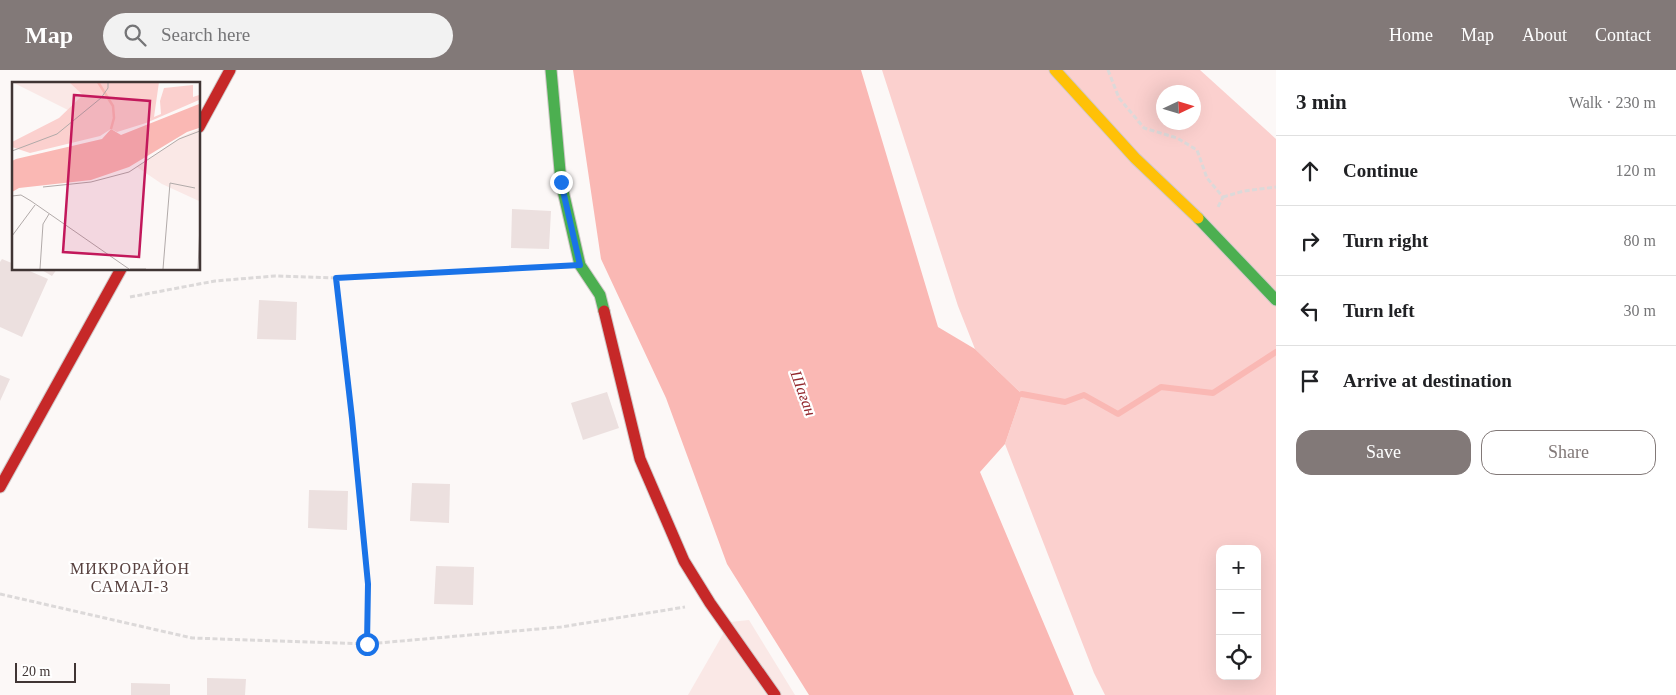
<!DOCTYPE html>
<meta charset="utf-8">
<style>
body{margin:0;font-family:"Times New Roman",serif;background:#f2f2f2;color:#202124}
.controls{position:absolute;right:15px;bottom:15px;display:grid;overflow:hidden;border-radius:10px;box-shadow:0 5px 20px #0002}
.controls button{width:45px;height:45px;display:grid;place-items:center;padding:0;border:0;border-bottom:1px solid #e0e0e0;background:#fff;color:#202124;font:25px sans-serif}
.compass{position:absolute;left:1156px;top:15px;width:45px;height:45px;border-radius:50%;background:#fff;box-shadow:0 5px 20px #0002;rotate:86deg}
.scale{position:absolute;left:15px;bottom:12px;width:61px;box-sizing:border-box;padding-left:5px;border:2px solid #403534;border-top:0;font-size:14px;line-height:18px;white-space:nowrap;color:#403534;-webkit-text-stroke:4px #fff;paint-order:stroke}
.stop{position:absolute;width:15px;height:15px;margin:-11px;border:4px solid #1a73e8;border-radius:50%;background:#fff}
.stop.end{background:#1a73e8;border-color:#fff;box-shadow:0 1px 5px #0008}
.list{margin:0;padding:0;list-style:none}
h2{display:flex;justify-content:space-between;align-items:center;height:65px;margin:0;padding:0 20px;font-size:21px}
h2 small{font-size:16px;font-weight:400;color:#757577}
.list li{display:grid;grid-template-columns:32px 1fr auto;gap:15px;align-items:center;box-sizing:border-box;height:70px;padding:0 20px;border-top:1px solid #e0e0e0}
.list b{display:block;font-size:19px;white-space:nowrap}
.list em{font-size:16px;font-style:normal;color:#757577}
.actions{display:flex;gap:10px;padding:15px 20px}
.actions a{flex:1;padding:11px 0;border:1px solid #827978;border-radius:15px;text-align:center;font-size:18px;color:#827978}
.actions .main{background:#827978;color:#fff}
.icon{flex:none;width:28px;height:28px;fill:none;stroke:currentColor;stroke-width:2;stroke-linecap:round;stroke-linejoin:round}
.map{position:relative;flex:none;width:1276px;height:625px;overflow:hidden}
header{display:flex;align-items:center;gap:30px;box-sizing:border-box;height:70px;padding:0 25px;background:#827978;color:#fff}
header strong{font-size:24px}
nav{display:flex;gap:28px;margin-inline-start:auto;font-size:18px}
.search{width:350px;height:45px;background:#f2f2f2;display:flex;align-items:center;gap:12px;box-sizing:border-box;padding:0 18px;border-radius:28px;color:#757577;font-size:19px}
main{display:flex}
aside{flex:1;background:#fff}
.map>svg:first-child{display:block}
.green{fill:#fae8e6}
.forest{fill:#fbd0ce;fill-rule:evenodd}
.water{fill:#fab8b4}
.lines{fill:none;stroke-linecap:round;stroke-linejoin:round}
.stream{stroke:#fab8b4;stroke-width:6}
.building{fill:#ece0df}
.fast-casing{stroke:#d1c9c9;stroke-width:13}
.slow-casing{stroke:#d1c9c9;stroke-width:13}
.jam-casing{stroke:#d1c9c9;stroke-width:13}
.path{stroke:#dcd9d9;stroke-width:3;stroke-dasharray:5 2.5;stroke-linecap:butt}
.fast{stroke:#4caf50;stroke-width:11}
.slow{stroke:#ffc107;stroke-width:11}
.jam{stroke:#c62828;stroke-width:11}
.route{stroke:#1a73e8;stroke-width:6}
.labels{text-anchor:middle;stroke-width:4.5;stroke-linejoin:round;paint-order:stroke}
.water-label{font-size:16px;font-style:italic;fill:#92272c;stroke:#fff}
.neighbourhood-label{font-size:16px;letter-spacing:1px;fill:#57403e;stroke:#fff}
.inset-river{fill:none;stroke:#fab8b4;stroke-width:2.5}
.inset-road{fill:none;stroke:#b1aaa9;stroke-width:1}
.view{fill:#c2185b;fill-opacity:0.15;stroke:#c2185b;stroke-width:2.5}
.inset-edge{fill:none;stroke:#403534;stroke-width:2.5}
</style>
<header>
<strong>Map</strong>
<div class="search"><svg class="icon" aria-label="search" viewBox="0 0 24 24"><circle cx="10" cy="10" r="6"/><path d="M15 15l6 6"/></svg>Search here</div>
<nav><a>Home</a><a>Map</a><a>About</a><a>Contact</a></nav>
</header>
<main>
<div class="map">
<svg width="1276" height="625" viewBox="0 0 1276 625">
<rect width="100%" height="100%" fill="#fcf8f7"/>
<path class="green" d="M749,550l46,75h-107l42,-73z"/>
<path class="forest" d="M882,0h318l76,69v556h-171l-11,-22 -89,-229 17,-50 -47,-45 -17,-43zM1164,22h30v30h-30zM1220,479h37v127h-37z"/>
<path class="water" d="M573,0h288l77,257 37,22 47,45 -17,50 -25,28 94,223h-265l-82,-131 -61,-166 -65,-139z"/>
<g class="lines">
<path class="stream" d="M1022,324l43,8 19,-7 34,19 43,-27 52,6 63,-41"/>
</g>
<path class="building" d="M512,139l39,2 -2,38 -38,-1z
M2,189l12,5v5h11l23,10 -26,58 -22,-10v-65z
M40,199h17l-5,7z
M259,230l38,2 -1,38 -39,-1z
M0,305l10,4 -10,22z
M607,322l12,36 -36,12 -12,-37z
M412,413l38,1 -1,39 -39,-2z
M309,420l39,1 -1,39 -39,-2z
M436,496l38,1 -1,38 -39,-1z
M207,608l39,1 -1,16h-38z
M131,613l39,1v11h-39z"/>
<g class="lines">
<defs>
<path id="fast" d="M551,0l10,112 19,83 20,30 4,16
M1198,148l78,82"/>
<path id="slow" d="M1055,0l80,88 63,60"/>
<path id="jam" d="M199,57l31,-57
M604,241l36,148 44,102 26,42 65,92
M0,417l121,-218"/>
</defs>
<use href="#fast" class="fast-casing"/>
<use href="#slow" class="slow-casing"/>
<use href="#jam" class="jam-casing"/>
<path class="path" d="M1108,0l11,28 25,30 33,10 20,12 10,28 16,19 -6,12
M1223,127l21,-6 32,-4
M336,208l16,140 16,166 -1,60
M130,227l85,-16 60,-5 61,2 223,-12
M0,524l192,44 175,6 194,-17 124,-20"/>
<use href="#fast" class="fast"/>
<use href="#slow" class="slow"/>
<use href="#jam" class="jam"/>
</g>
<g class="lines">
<path class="route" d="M367,574l1,-60 -16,-166 -16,-140 244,-13 -19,-83"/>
</g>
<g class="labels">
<g class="water-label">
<text transform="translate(804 323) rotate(70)" y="6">Шаған</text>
</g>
<g class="neighbourhood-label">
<text x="130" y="504">МИКРОРАЙОН<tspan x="130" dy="18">САМАЛ-3</tspan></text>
</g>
</g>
<g transform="translate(12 12)">
<rect width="188" height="188" fill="#fcf8f7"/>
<path d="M0,0h134l-74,30zM187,47v72l-37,-17 -25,-17 46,-31z" fill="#fae8e6"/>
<path d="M57,0h90l-5,35 7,-3 -1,-13 4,-13 29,-3v12l6,-2v5l-53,23 -29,9 -6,-3 -11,7 -70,17 -18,-6v-5l47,-24 24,-23z" fill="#fbd0ce"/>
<path d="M187,22v24l-12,4 -58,35 -38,13 -72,8 -7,4v-31l4,-2 86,-20 9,-10 10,6z" fill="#fab8b4"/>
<path class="inset-river" d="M86,0l15,24 1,12 -3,11"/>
<path class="inset-road" d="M0,69l45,-17 44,-36 7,-10v-6M31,105l48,-5 38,-10 50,-33 21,-8M0,114l9,-1 10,6 98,68M0,154l23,-31M28,187l3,-45 6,-10M118,187h16M151,187l7,-86 25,5M186,187l2,-45"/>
<path class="view" d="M62,13l76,6 -11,156 -76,-5z"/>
<rect width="188" height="188" class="inset-edge"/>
</g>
</svg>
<div class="controls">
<button>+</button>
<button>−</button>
<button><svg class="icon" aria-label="locate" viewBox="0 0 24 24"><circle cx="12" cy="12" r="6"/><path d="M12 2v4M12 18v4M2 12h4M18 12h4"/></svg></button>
</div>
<svg class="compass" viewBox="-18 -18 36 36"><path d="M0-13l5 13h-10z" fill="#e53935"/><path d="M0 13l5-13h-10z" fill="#757577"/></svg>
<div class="scale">20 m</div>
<div class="stop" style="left:367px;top:574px"></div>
<div class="stop end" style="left:561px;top:112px"></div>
</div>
<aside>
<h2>3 min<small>Walk · 230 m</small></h2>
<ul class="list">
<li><svg class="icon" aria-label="ahead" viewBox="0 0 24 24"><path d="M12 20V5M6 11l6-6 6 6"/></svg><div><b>Continue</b></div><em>120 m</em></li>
<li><svg class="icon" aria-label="right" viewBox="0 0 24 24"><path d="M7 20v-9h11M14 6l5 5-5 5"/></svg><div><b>Turn right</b></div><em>80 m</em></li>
<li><svg class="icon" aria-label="left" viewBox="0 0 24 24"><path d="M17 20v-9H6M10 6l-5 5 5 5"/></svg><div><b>Turn left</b></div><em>30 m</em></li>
<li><svg class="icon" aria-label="arrive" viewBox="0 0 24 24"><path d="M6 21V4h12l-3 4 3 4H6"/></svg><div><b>Arrive at destination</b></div></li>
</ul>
<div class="actions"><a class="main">Save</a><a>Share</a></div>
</aside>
</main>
